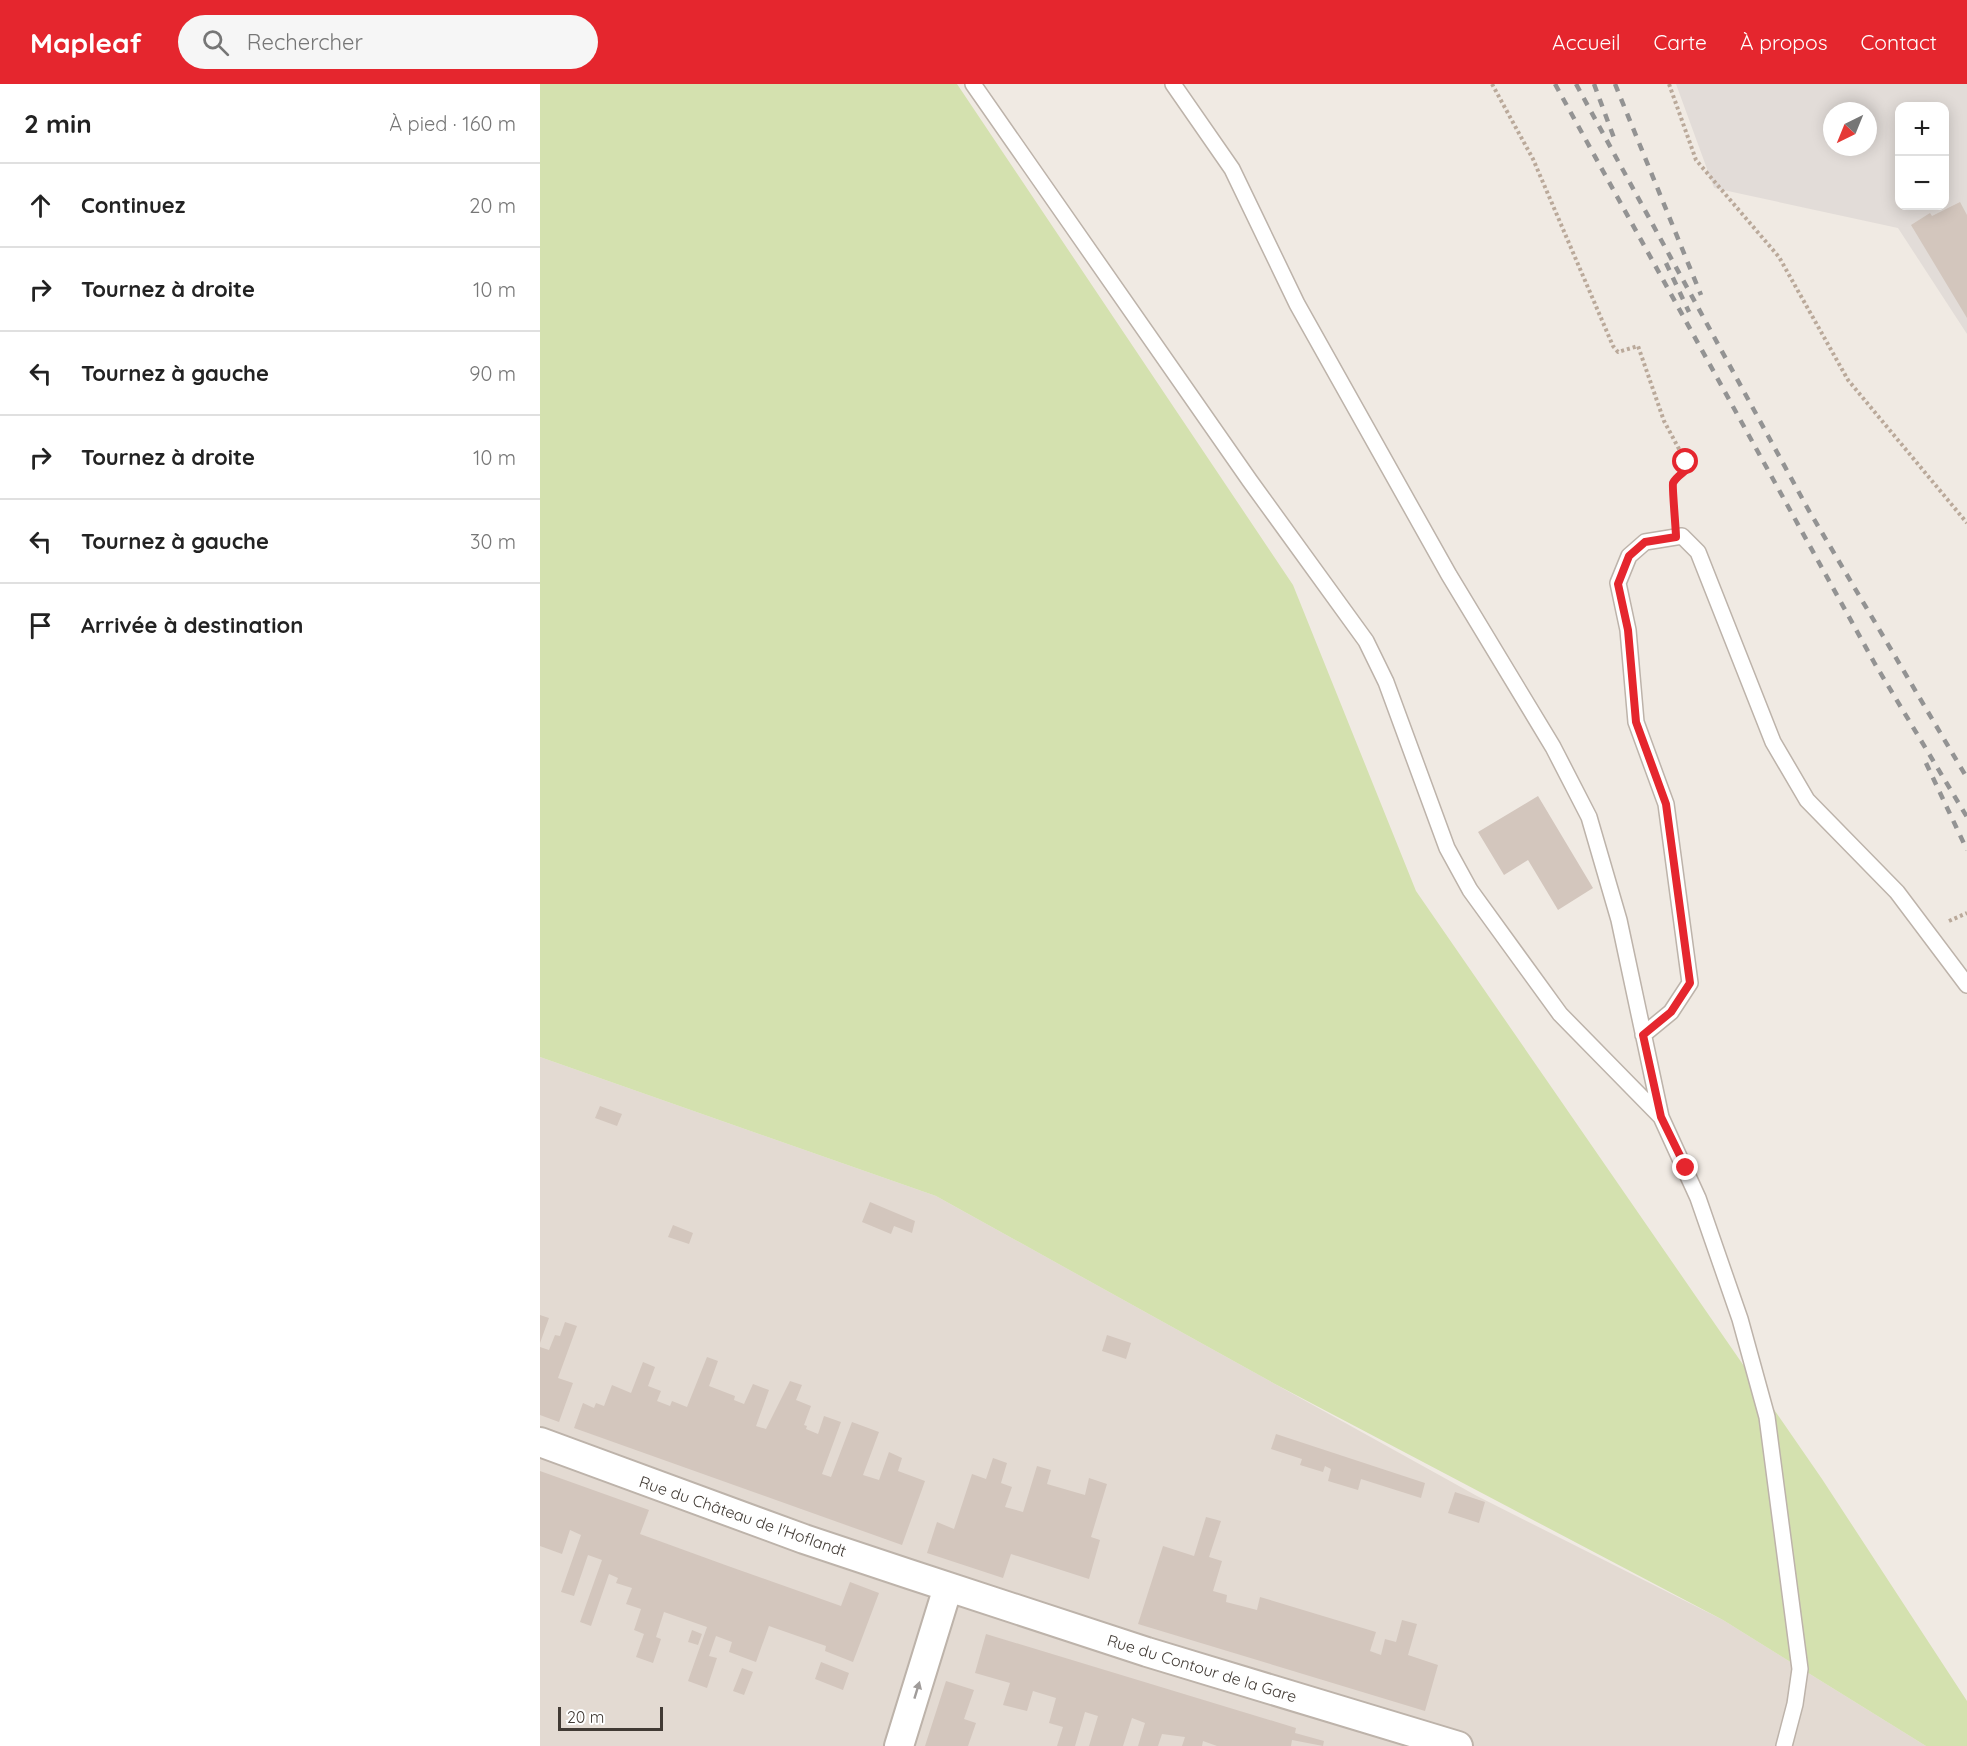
<!DOCTYPE html>
<html lang="fr">
<meta charset="utf-8">
<style>
body{margin:0;font-family:Quicksand,sans-serif;background:#f6f6f6;color:#222}
.controls{position:absolute;right:18px;top:18px;display:grid;overflow:hidden;border-radius:12px;box-shadow:0 3px 15px #0003}
.controls button{width:54px;height:54px;display:grid;place-items:center;padding:0;border:0;border-bottom:2px solid #e0e0e0;background:#fff;color:#222;font:30px sans-serif}
.compass{position:absolute;left:1283px;top:18px;width:54px;height:54px;border-radius:50%;background:#fff;box-shadow:0 3px 15px #0003;rotate:223deg}
.scale{position:absolute;left:18px;bottom:15px;width:105px;box-sizing:border-box;padding-left:6px;border:3px solid #413a34;border-top:0;font-size:16px;line-height:21px;white-space:nowrap;color:#413a34;-webkit-text-stroke:4px #fff;paint-order:stroke}
.stop{position:absolute;width:18px;height:18px;margin:-14px;border:4px solid #e5262e;border-radius:50%;background:#fff}
.stop.end{background:#e5262e;border-color:#fff;box-shadow:0 2px 6px #0008}
.list{margin:0;padding:0;list-style:none}
h2{display:flex;justify-content:space-between;align-items:center;height:78px;margin:0;padding:0 24px;font-size:26px}
h2 small{font-size:20px;font-weight:400;color:#767676}
.list li{display:grid;grid-template-columns:39px 1fr auto;gap:18px;align-items:center;box-sizing:border-box;height:84px;padding:0 24px;border-top:2px solid #e0e0e0}
.list b{display:block;font-size:22px;white-space:nowrap}
.list em{font-size:20px;font-style:normal;color:#767676}
.icon{flex:none;width:33px;height:33px;fill:none;stroke:currentColor;stroke-width:2;stroke-linecap:round;stroke-linejoin:round}
.map{position:relative;flex:none;width:1427px;height:1662px;overflow:hidden}
header{display:flex;align-items:center;gap:36px;box-sizing:border-box;height:84px;padding:0 30px;background:#e5262e;color:#fff}
header strong{font-size:28px}
nav{display:flex;gap:33px;margin-inline-start:auto;font-size:21px}
.search{width:420px;height:54px;background:#f6f6f6;display:flex;align-items:center;gap:15px;box-sizing:border-box;padding:0 21px;border-radius:33px;color:#767676;font-size:22px}
main{display:flex}
aside{flex:1;background:#fff}
.map>svg:first-child{display:block}
.residential{fill:#e3dad2}
.industrial{fill:#e2dcd8;fill-rule:evenodd}
.green{fill:#d4e1af}
.building{fill:#d3c6bd}
.lines{fill:none;stroke-linecap:round;stroke-linejoin:round}
.service-casing{stroke:#bdb3aa;stroke-width:18}
.minor-casing{stroke:#bdb3aa;stroke-width:32}
.path{stroke:#baa99a;stroke-width:4;stroke-dasharray:3 3;stroke-linecap:butt}
.service{stroke:#fff;stroke-width:15}
.minor{stroke:#fff;stroke-width:28}
.rail{stroke:#939393;stroke-width:4.5;stroke-dasharray:8 8;stroke-linecap:butt}
.oneway{fill:#a09c9a}
.route{stroke:#e5262e;stroke-width:8}
.labels{text-anchor:middle;stroke-width:5;stroke-linejoin:round;paint-order:stroke}
.street-label{font-size:16px;fill:#413a34;stroke:#fff}
</style>
<header>
<strong>Mapleaf</strong>
<div class="search"><svg class="icon" aria-label="search" viewBox="0 0 24 24"><circle cx="10" cy="10" r="6"/><path d="M15 15l6 6"/></svg>Rechercher</div>
<nav><a>Accueil</a><a>Carte</a><a>À propos</a><a>Contact</a></nav>
</header>
<main>
<aside>
<h2>2 min<small>À pied · 160 m</small></h2>
<ul class="list">
<li><svg class="icon" aria-label="ahead" viewBox="0 0 24 24"><path d="M12 20V5M6 11l6-6 6 6"/></svg><div><b>Continuez</b></div><em>20 m</em></li>
<li><svg class="icon" aria-label="right" viewBox="0 0 24 24"><path d="M7 20v-9h11M14 6l5 5-5 5"/></svg><div><b>Tournez à droite</b></div><em>10 m</em></li>
<li><svg class="icon" aria-label="left" viewBox="0 0 24 24"><path d="M17 20v-9H6M10 6l-5 5 5 5"/></svg><div><b>Tournez à gauche</b></div><em>90 m</em></li>
<li><svg class="icon" aria-label="right" viewBox="0 0 24 24"><path d="M7 20v-9h11M14 6l5 5-5 5"/></svg><div><b>Tournez à droite</b></div><em>10 m</em></li>
<li><svg class="icon" aria-label="left" viewBox="0 0 24 24"><path d="M17 20v-9H6M10 6l-5 5 5 5"/></svg><div><b>Tournez à gauche</b></div><em>30 m</em></li>
<li><svg class="icon" aria-label="arrive" viewBox="0 0 24 24"><path d="M6 21V4h12l-3 4 3 4H6"/></svg><div><b>Arrivée à destination</b></div></li>
</ul>
</aside>
<div class="map">
<svg width="1427" height="1662" viewBox="0 0 1427 1662">
<rect width="100%" height="100%" fill="#f0eae3"/>
<path class="residential" d="M0,973l396,139 541,300 246,124 203,126h-1386z"/>
<path class="industrial" d="M1136,0h291v250l-69,-106 -184,-40zM1360,22h44v100h-44zM1292,27h36v36h-36z"/>
<path class="green" d="M0,0h417l336,501 123,306 406,588 145,222v45h-41l-203,-126 -448,-236 -339,-188 -396,-139z"/>
<path class="building" d="M1420,118l7,13v103l-56,-93 19,-12 2,3z
M998,712l55,92 -35,22 -30,-50 -24,15 -26,-43z
M60,1022l22,8 -5,12 -22,-8z
M330,1118l45,19 -3,12 -18,-7 -3,8 -29,-12z
M133,1141l20,8 -4,11 -21,-7z
M0,1231l9,3 -9,25z
M25,1238l12,4 -19,52 15,5 -14,39 -19,-7v-68l9,3 6,-15 5,1z
M567,1251l24,8 -5,16 -24,-8z
M167,1273l11,4 -9,25 26,10 -1,4 10,4 9,-20 16,6 -13,36 10,3 24,-48 12,4 -6,15 15,6 -7,19 3,1 -1,3 12,5 6,-18 17,6 -19,52 9,3 21,-55 27,10 -16,43 16,5 10,-28 13,6 -4,13 27,10 -23,64 -328,-117 9,-25 11,5 2,-5 8,3 8,-21 19,8 12,-31 12,5 -7,19 13,5 -4,10 13,5 2,-5 15,6z
M736,1350l149,49 -4,15 -60,-19 -3,11 -30,-9 3,-12 -6,-3 -2,6 -23,-7 2,-6 -31,-10z
M453,1374l14,5 -6,20 11,4 -7,20 18,5 14,-46 14,4 -4,14 38,11 4,-17 18,6 -16,53 9,3 -11,39 -78,-25 -8,24 -76,-25 10,-31 17,7 18,-55 14,5z
M0,1387l109,39 -9,24 88,32 113,40 9,-24 29,11 -26,69 -28,-11 1,-5 -57,-20 -13,36 -27,-10 3,-10 -16,-6 -7,20 8,2 -10,30 -19,-7 19,-54 -43,-15 -8,25 5,2 -8,24 -17,-6 8,-23 -10,-4 7,-21 -15,-5 6,-16 -16,-5 2,-5 -9,-4 -18,52 -11,-4 22,-62 -14,-5 -14,41 -13,-4 20,-57 -11,-5 -8,24 -22,-8z
M915,1408l30,10 -6,21 -31,-10z
M666,1433l15,4 -12,36 13,4 -9,30 14,4 -1,7 31,8 3,-13 116,35 -6,19 11,4 4,-16 11,3 6,-22 15,4 -9,31 30,10 -13,46 -287,-87 25,-78 31,10z
M152,1546l10,4 -4,11 -10,-3z
M446,1550l310,94 -1,5 29,8 -1,5 -31,-6 -1,6h-74l-14,-5 -1,5h-20l3,-9 -23,-3 -4,12h-20l7,-23 -13,-5 -9,28h-34l9,-30 -13,-4 -10,34h-18l6,-19 -14,-4 7,-25 -23,-7 -6,20 -24,-6 7,-22 -35,-10z
M281,1578l28,11 -6,17 -28,-11z
M202,1584l11,4 -9,23 -11,-4z
M406,1597l28,9 -10,29 12,4 -8,23h-43z"/>
<g class="lines">
<defs>
<path id="service" d="M433,0l277,397 116,160 20,41 61,166 23,42 90,124 101,103
M633,0l59,85 65,135 152,271 104,172 36,70 30,103 42,197 37,81 42,121 27,98 33,252 -5,35 -11,42
M1103,951l28,-23 19,-29 -24,-179 -30,-82 -8,-92 -10,-47 11,-27 16,-14 37,-6 16,16 75,190 34,58 90,92 70,93"/>
<path id="minor" d="M0,1358l264,97 105,35 238,78 311,94
M359,1662l49,-159"/>
</defs>
<use href="#service" class="service-casing"/>
<use href="#minor" class="minor-casing"/>
<path class="path" d="M952,0l41,75 80,187 5,6 20,-6 26,75 22,41 1,7c-20,19 -12,18 -11,44
M1129,0l27,76 83,97 69,123 119,143
M1409,837l18,-8"/>
<use href="#service" class="service"/>
<use href="#minor" class="minor"/>
<path class="rail" d="M1015,0l320,580 92,153
M1036,0l232,425 159,269
M1054,0l20,54
M1075,0l86,211
M1126,179l23,49
M1386,679l41,87"/>
</g>
<defs><path id="oneway-solid" d="M-6-.8H1V-3.2L6.5 0L1 3.2V.8H-6Z" transform="scale(1.5)"/></defs>
<use class="oneway" href="#oneway-solid" transform="translate(377 1606) rotate(-73)"/>
<g class="lines">
<path class="route" d="M1146,378l1,7c-4,4 -11,8 -14,14 -1,4 3,46 3,54l-31,5 -16,14 -11,28 10,46 8,92 30,82 24,179 -19,29 -28,23 18,82 25,51"/>
</g>
<g class="labels">
<g class="street-label">
<text transform="translate(203 1432) rotate(19)" y="6">Rue du Château de l'Hoflandt</text>
<text transform="translate(662 1584) rotate(17)" y="6">Rue du Contour de la Gare</text>
</g>
</g>
</svg>
<div class="controls">
<button>+</button>
<button>−</button>
</div>
<svg class="compass" viewBox="-18 -18 36 36"><path d="M0-13l5 13h-10z" fill="#e53935"/><path d="M0 13l5-13h-10z" fill="#767676"/></svg>
<div class="scale">20 m</div>
<div class="stop" style="left:1146px;top:378px"></div>
<div class="stop end" style="left:1146px;top:1084px"></div>
</div>
</main>
